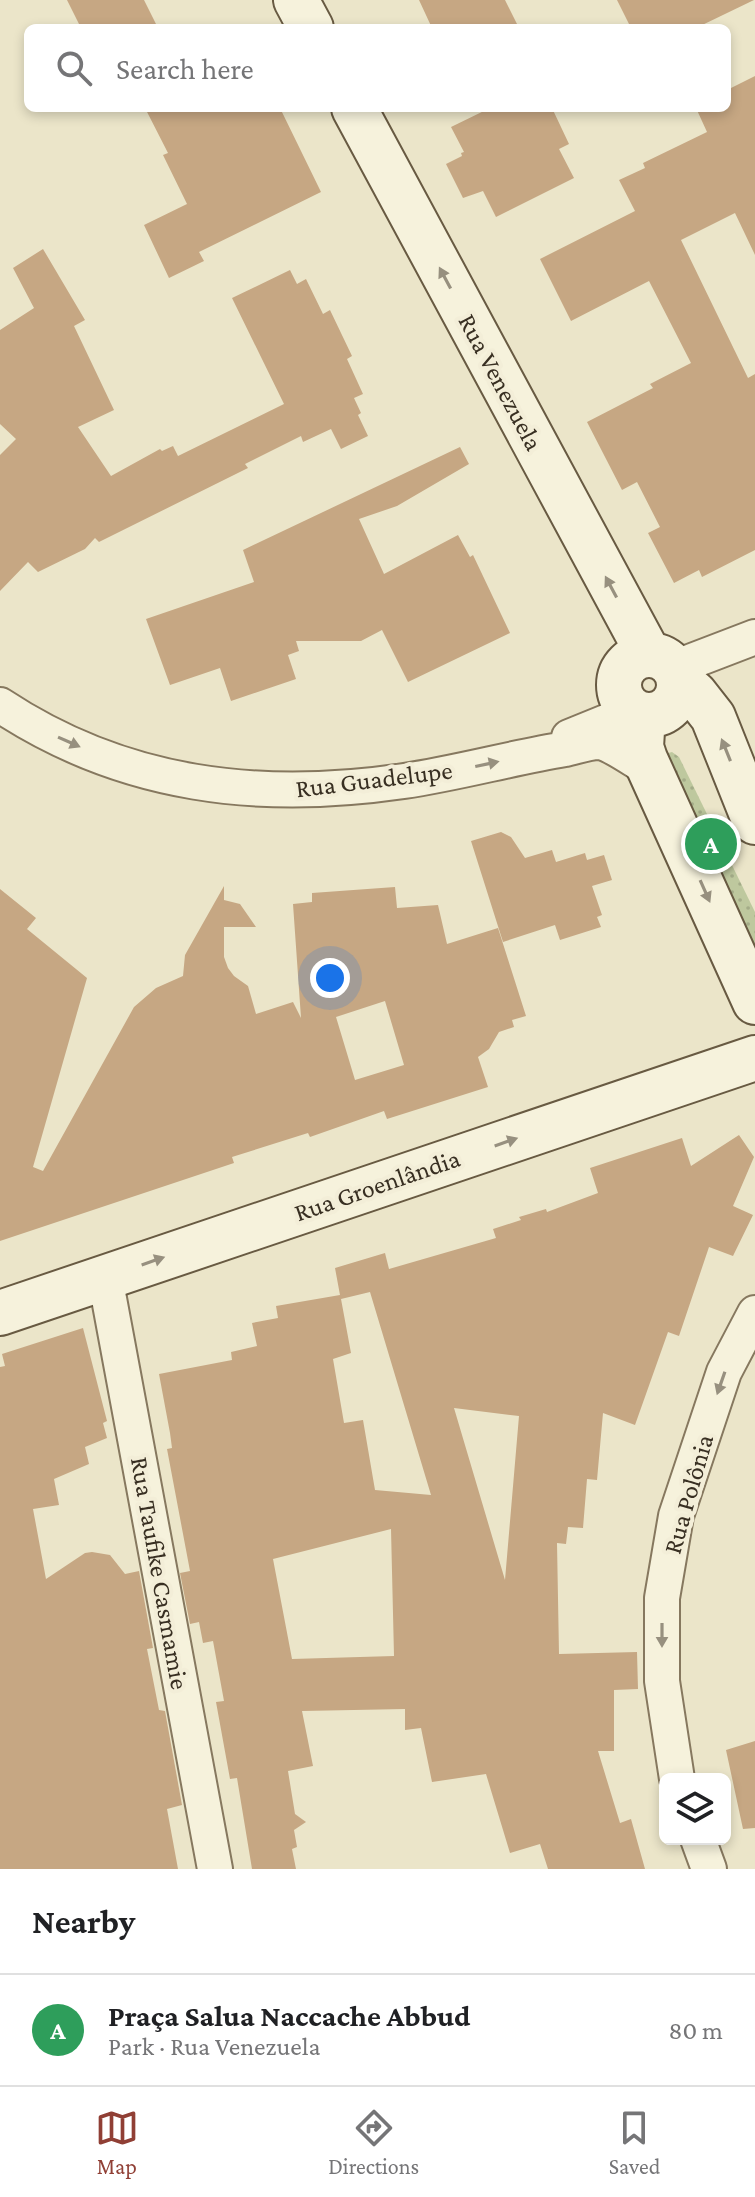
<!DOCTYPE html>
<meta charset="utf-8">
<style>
body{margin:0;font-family:"Crimson Pro",serif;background:#f2f2f2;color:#202124}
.controls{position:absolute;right:24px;bottom:24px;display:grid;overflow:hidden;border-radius:12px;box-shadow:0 4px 12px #0003}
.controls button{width:72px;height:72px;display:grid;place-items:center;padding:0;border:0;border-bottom:2px solid #e0e0e0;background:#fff;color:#202124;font:40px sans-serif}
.you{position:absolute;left:330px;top:978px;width:28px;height:28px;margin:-20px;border:6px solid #fff;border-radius:50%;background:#1a73e8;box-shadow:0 0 0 12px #1a73e833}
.badge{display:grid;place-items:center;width:52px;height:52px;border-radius:50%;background:#903f35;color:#fff;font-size:26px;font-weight:700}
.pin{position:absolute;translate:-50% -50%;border:4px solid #fff;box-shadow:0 2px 8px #0006}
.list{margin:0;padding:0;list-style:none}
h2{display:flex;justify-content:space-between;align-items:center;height:104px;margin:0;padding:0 32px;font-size:34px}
h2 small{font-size:26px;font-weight:400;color:#757577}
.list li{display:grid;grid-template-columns:52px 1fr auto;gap:24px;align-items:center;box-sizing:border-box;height:112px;padding:0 32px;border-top:2px solid #e0e0e0}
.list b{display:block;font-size:30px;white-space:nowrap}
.list p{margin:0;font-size:26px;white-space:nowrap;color:#757577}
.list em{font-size:26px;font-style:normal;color:#757577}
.icon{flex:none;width:44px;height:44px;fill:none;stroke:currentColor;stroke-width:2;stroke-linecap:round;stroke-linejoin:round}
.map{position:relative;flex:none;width:755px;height:1869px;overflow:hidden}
.search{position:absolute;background:#fff;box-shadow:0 4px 12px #0003;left:24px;right:24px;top:24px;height:88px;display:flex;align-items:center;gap:20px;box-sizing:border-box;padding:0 28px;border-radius:12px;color:#757577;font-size:30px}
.sheet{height:216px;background:#fff}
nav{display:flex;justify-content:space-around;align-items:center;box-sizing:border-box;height:112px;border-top:2px solid #e0e0e0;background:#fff;font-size:22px;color:#757577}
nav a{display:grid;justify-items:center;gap:4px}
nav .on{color:#903f35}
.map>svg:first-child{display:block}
.park{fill:url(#park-dots)}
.building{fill:#c6a783;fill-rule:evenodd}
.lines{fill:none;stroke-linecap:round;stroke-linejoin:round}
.street-casing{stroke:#86785f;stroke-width:38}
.secondary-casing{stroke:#685a42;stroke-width:48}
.street{stroke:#f6f2dc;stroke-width:34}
.secondary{stroke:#f6f2dc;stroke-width:44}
.oneway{fill:#97907f}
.labels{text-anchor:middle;stroke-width:8;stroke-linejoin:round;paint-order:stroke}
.street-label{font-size:26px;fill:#382f22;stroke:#f3eed8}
</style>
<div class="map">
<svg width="755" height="1869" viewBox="0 0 755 1869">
<defs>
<pattern id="park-dots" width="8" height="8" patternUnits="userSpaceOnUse" patternTransform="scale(2)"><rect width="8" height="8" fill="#bec89e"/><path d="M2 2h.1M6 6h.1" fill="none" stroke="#a4ac88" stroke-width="1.8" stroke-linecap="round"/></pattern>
</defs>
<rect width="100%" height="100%" fill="#ebe5c9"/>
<path class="park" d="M672,752l7,5 76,155v43l-90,-201z"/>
<path class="building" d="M67,0h77l14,28h-77z
M419,0h86l14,28h-87z
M617,0h137l-58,28h-65z
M755,76v179l-20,-42 -54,27 67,138 7,-4v176l-53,27 -3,-7 -25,13 -26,-50 12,-6 -23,-45 -15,8 -35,-68 66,-34 -3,-4 41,-21 -42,-82 -78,40 -31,-62 95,-48 -16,-31 26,-12 -2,-5 64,-31 -11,-24h31v-18z
M145,108h135l41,84 -122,60 5,9 -35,17 -25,-53 43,-21 -24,-49 5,-2z
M490,108h62l17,36 -10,5 15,29 -78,39 -13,-26 -20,7 -17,-34 16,-8 -1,-3 3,-1 -13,-25z
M43,249l42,71 -11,6 40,84 -36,17 33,49 49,-27 2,2 11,-5 5,10 106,-52 -52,-106 58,-28 7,14 9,-5 17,35 7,-4 22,46 -5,3 16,35 -9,4 7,15 -3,2 10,21 -27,13 -10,-20 -28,13 -2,-6 -56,28 3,4 -149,74 -4,-4 -10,11 -47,23 -10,-10 -28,29v-136l16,-16 -16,-15v-94l34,-22 -21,-40z
M460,447l9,17 -72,42 -38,13 25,55 74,-39 12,22 3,-2 37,78 -102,49 -26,-52 -21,11h-65l3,10 -11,4 8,24 -65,22 -11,-33 -50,17 -24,-66 108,-37 -11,-32z
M501,832l10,5 14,21 27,-8 4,12 29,-9 2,7 17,-5 8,25 -20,6 10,29 -5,2 4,10 -41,13 -5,-15 -52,17 -32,-101z
M224,886v14l16,4 16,23h-32v30l4,11 6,8 14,10 8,28 37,-12 8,16 -8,-114 19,-2v-9l83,-6 2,21 41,-3 9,39 51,-16 28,88 -14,4 2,7 -15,5 -10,17 -11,8 10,30 -101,32 -3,-8 -74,26 -2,-4 -76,24 2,6 -234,78v-352l36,29 -9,11 60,49 -54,189 10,4 91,-164 22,-19 27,-12 2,-21zM385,1001l19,64 -49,15 -19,-63z
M739,1135l15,22 -21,49 20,9 -20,41 -24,-9 -30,89 -11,-4 -33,93 -32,-12 -6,67 -10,-1 -4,49 -15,-1 -2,17 -9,-1 2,111 78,-2 1,37 -24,1v61h-16l22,72 11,-4 14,50h-97l-8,-25 -30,9 -24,-79 -54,8 -11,-54 -16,2v-21l-103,2 11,55 -25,5 7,43 11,8 -12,8 3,17 -5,2 4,20h-44l-15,-91 -7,1 -14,-77 8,-1 -11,-60 -10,2 -4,-21 -9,2 -10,-51 10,-2 -23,-122 5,-1 -2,-15 -11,-59 73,-14 -1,-8 26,-6 -5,-23 26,-5 -2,-12 64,-11 -5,-27 50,-15 4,16 107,-31 -3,-9 28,-9 -2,-3 27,-8 1,3 51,-19 -8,-25 92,-30 9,28zM370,1292l61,203 -56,-5 -12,-70 -19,3 -11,-64 18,-6 -10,-54zM454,1408l65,8 -14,164zM391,1529l3,127 -102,3 -19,-100z
M83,1328l24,93 -4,2 4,15 -22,9 4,17 -35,15 5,26 -26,4 13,70 39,-26 7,-1 18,3 15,19 14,-3 14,77 -6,1 12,61 6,1 17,94 -15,4 11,60h-178v-502l5,-1 -3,-12z
M755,1741v87l-12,1 -17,-79z"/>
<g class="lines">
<defs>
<path id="street" d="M674,668l81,-31
M0,705c124,82 260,97 404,76 54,-8 107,-23 161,-32 10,-2 26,-8 36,-7 12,3 36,20 48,27
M569,737l64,-26
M105,1277l110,592
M677,1779l-15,-98v-83l14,-82 48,-144 31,-59
M698,1839l11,30"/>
<path id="secondary" d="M296,0l15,28
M354,108l295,547
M619 685a30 30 0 1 1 60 0a30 30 0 1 1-60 0Z
M679,680l16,14 18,23 42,105
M643,715l-2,32 4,12 110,243
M0,1313l755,-255"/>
</defs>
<use href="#street" class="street-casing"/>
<use href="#secondary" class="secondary-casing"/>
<use href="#street" class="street"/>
<use href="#secondary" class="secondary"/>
</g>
<defs><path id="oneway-solid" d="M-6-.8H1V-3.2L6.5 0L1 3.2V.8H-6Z" transform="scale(2)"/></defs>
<g class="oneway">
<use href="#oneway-solid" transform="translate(445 278) rotate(-118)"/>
<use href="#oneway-solid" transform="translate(611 587) rotate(-118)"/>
<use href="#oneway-solid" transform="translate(69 742) rotate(24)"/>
<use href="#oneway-solid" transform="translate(726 750) rotate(-112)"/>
<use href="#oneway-solid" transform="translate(487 764) rotate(-12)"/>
<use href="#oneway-solid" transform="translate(705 891) rotate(66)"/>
<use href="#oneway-solid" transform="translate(506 1142) rotate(-19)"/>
<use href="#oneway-solid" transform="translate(153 1261) rotate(-19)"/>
<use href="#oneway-solid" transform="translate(721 1383) rotate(109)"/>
<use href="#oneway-solid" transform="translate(662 1635) rotate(90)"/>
</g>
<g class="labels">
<g class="street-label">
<text transform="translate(501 382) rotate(62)" y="9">Rua Venezuela</text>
<text transform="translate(374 779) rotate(-7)" y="9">Rua Guadelupe</text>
<text transform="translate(377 1185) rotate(-19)" y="9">Rua Groenlândia</text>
<text transform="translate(688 1494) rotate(-74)" y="9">Rua Polônia</text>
<text transform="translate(160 1573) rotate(80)" y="9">Rua Taufike Casmamie</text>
</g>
</g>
</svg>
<div class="controls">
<button><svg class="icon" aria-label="layers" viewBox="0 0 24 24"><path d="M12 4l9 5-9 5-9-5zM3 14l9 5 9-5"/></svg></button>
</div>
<div class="you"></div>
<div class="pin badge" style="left:711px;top:844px;background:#2e9e5b">A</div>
<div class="search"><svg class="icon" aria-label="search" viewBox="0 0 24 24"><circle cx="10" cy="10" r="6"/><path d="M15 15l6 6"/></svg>Search here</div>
</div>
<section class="sheet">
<h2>Nearby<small></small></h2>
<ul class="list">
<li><span class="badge" style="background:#2e9e5b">A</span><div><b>Praça Salua Naccache Abbud</b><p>Park · Rua Venezuela</p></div><em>80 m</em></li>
</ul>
</section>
<nav>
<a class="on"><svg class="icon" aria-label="map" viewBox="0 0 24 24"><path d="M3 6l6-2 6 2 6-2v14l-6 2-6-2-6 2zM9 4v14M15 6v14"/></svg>Map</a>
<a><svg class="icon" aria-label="directions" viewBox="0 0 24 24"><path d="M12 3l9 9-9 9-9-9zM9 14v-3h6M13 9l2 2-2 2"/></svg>Directions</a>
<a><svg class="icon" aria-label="saved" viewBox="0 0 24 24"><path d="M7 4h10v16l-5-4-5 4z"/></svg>Saved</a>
</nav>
